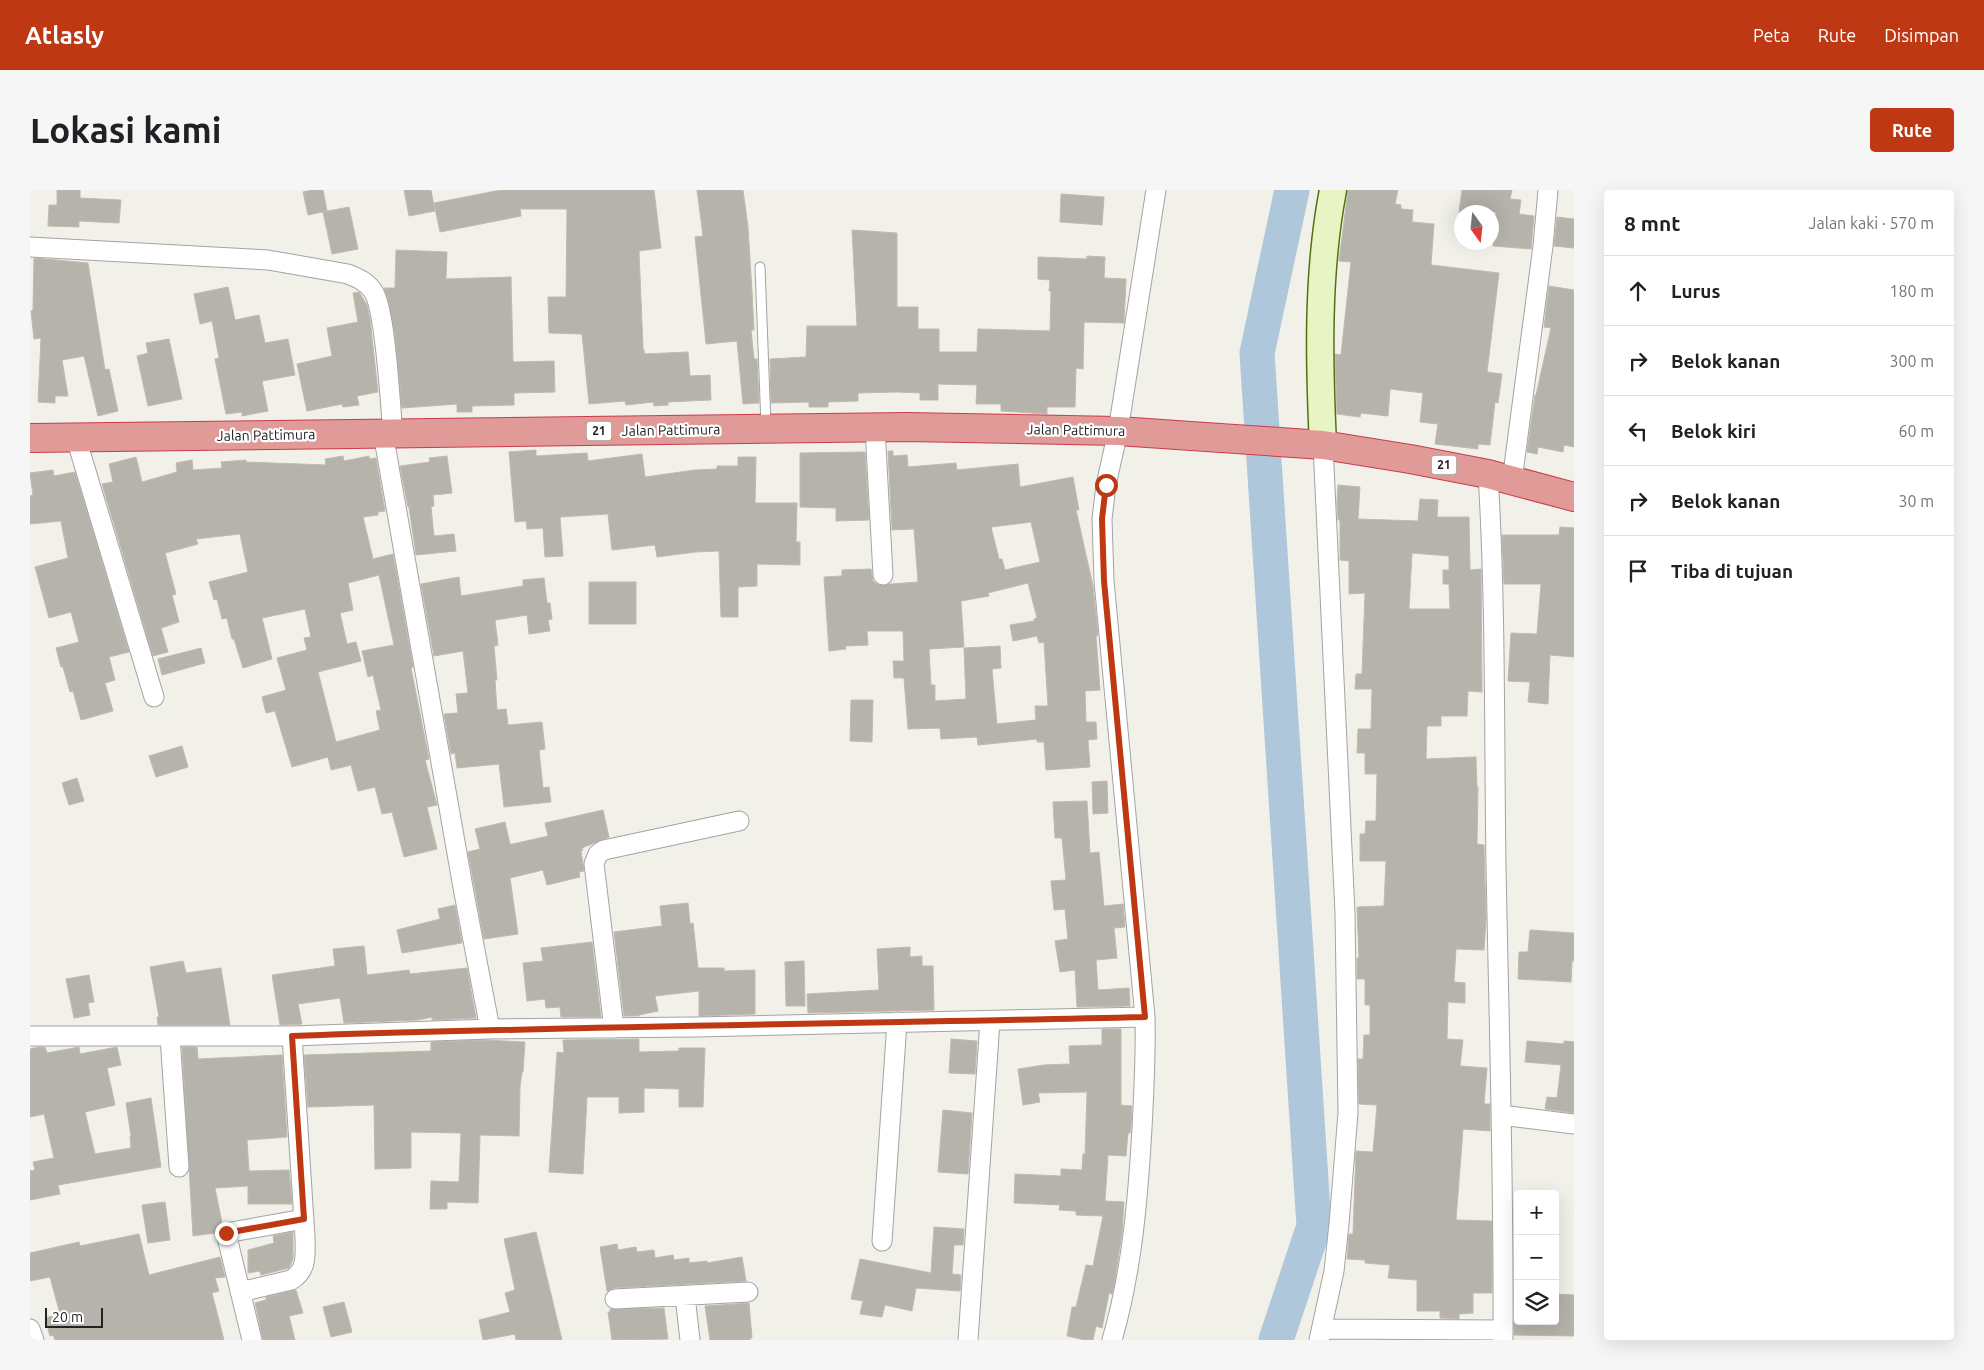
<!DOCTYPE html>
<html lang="id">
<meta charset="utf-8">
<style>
body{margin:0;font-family:Ubuntu,sans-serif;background:#f6f6f6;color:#202124}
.controls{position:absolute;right:15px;bottom:15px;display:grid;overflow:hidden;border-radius:5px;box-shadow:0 5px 20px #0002}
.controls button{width:45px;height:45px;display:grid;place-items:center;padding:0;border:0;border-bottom:1px solid #e0e0e0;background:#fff;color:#202124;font:25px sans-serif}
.compass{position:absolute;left:1424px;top:15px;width:45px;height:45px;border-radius:50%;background:#fff;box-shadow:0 5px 20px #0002;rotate:165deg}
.scale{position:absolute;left:15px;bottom:12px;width:58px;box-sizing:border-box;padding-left:5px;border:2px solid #222;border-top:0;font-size:14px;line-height:18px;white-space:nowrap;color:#222;-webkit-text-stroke:4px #fff;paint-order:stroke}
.stop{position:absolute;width:15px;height:15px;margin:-11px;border:4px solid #bf3814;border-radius:50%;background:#fff}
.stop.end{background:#bf3814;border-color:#fff;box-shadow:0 1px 5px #0008}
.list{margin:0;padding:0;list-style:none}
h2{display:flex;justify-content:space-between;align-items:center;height:65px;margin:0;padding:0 20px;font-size:21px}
h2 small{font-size:16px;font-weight:400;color:#757577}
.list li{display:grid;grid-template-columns:32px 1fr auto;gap:15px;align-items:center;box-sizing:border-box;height:70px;padding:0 20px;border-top:1px solid #e0e0e0}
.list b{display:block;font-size:19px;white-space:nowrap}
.list em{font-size:16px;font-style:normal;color:#757577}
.icon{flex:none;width:28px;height:28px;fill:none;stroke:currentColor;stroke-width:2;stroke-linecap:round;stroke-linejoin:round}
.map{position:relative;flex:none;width:1544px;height:1150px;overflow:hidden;border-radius:5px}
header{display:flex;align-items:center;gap:30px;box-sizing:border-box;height:70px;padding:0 25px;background:#bf3814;color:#fff}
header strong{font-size:24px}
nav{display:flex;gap:28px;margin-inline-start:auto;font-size:18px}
.intro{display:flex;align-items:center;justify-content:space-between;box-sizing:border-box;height:120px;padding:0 30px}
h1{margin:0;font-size:35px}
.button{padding:12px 22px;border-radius:5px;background:#bf3814;color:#fff;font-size:18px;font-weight:700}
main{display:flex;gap:30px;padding:0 30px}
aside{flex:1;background:#fff;border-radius:5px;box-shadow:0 5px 20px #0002}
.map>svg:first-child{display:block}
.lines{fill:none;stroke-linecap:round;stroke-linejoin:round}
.river{stroke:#aec7da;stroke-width:35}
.building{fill:#b6b3ac;stroke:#c1baad;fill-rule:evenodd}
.lane-casing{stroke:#a3a3a3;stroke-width:11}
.street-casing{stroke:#a3a3a3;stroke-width:21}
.secondary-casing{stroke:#527110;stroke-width:29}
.highway-casing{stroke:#cb3a4d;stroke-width:30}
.lane{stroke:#fff;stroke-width:9}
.street{stroke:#fff;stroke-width:19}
.secondary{stroke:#e8f4c4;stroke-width:26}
.highway{stroke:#e09b99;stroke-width:28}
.route{stroke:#bf3814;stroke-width:6}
.labels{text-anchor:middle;stroke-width:4.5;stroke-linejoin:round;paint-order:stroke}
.shield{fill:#fff;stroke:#646464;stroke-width:1}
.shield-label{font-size:12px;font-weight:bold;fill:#222}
.street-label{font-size:14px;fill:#222;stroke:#fff}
</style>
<header>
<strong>Atlasly</strong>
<nav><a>Peta</a><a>Rute</a><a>Disimpan</a></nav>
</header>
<div class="intro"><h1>Lokasi kami</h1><a class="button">Rute</a></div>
<main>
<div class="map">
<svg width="1544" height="1150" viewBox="0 0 1544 1150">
<rect width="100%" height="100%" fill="#f1f0e9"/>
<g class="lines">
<path class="river" d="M1246,1150l38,-114 -57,-873 35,-163"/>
</g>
<path class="building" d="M27,0h23v8l41,2 -2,23 -40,-2v6l-31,-1 1,-21h8z
M282,0h11l4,21 -19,4 -5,-23z
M374,0h27l4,21 -26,5z
M471,0h153l7,58 -22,3 4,97 2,6 43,-2 2,24 20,-1 1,25 -43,2v3l-14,1 -1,-4 -27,3 -1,-4 -36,3 -7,-70 -33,-1 -1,-36h18l1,-88h-47l1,7 -81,16 -6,-29z
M667,0h46l5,37 4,65 2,38h-3l3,29h3l2,44 -16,1 -6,-63 -31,3 -11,-107 8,-1z
M1318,0h50l-3,14 6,1v4l12,1 -1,12 22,2 -3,41 68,8 -12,99 15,2 -4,29 -3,-1 -5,43 -12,-1v5l-43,-5 3,-20 -18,-2 3,-29 -33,-4 -2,27 -27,-3 -1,4 -23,-3 -2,-60 6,1 10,-93 -12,-1z
M1432,0h50l-2,9 11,1 -2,14 15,2 -3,33 -38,-3 3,-34h-37z
M1031,4l43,3 -2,28 -42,-3z
M319,17l9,42 -26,5 -9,-42z
M1527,27l17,2v29l-20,-2z
M822,40l45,3v74h21v22h21v23h38l1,-23 72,2 1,-40h-2l1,-11 -12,-1v-22l49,2v-3l18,1 -1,21 22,1 -2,44 -40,-1 -1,47 -7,-1 -1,39h-28v7l-46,-3v-7h-25l1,-19 -39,-1v16h-18v-7l-22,-1 -40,1v8l-30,1v5h-19v-5l-38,1 -1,-44 36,-2 1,-31h50z
M366,60l51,2 -1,27 65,-2 2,85 41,-1 1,31 -41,1v12l-42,1v6h-15v-8l-55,4 -7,-73 -7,-36 -4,-11h11z
M4,68l54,5 17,107 4,-1 9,42 -20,5 -14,-60 -22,4 6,36h-13v7l-17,-1 3,-64 -7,1 -3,-28 2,-1z
M1519,96l25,4v157l-10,-2 -1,7 -25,-5 -1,7 -10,-2 8,-57h1l15,-67 -7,-1z
M198,97l7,33 24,-5 6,28 23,-4 7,36 -33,6 6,30 -26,5v-4l-16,2 -11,-55 4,-1 -7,-37 -12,3 -6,-30z
M329,102l8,13 3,14 8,73 -21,4 2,9 -16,2 -1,-3 -35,7 -10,-47 35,-8 -5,-28 31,-6 -5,-29z
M139,149l13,60 -34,7 -11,-50 11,-3 -2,-10z
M506,260v6l51,-3 1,8 54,-7 3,23 50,-7 22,-1v-3h21v-9h18l-1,46h42l-1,39h4v23l-43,-1v22l-19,1v30h-17l-2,-66 -24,1 -38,5 -2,-12 -43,5 -4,-36 -48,3 3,39 -18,1 -2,-29 -16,1 -1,-8 -11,1 -6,-70z
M858,261h5v5l14,-1 1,12 48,-4 1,7 61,-6 2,23 53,-10 6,33h-3l17,76 5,49 -2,1 4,54 -15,1 1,31h10l1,17 -9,1 2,27 -44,3 -2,-28h-7v-3l-59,6 -1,-8 -36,2 -1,-11 -32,1 -4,-51h-10l-1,-17h11l-1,-30h-36l1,14 -23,1 1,3 -17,2 -5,-74 18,-1v-6l29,-1 2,12 5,4 40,-3 -4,-53 -22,1zM1001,332l9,40 -35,8 -3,-11h-3l-8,-32zM998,393l9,35 -3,1v2l-24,4 3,16 24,-5 2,7 5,-1 4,64h-13l1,14 -39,4 -5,-55 9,-1 -1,-22 -36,2 2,51 -31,2v-16h-4l-2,-36 35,-2 -3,-46 28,-5 -1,-3z
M835,262l4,68 -33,1v-13l-36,-1v-54z
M313,266l1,5 25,-5v3l7,-1 9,53 -7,1v3l-15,2 10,42 20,-5 20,113 -2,1 18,91 -4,1 12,45 -10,2 10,42 -33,8 -12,-45 -10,2 -7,-27 -17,4 -7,-26 -20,5 -3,-13 -36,10 -17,-56 -9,2 -4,-16 24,-7 -9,-32 30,-8 -3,-12 7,-1 -6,-28 -43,9 10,41 -29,9 -9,-29h-2l-5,-21 -5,1 -5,-20 -3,1 -5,-18 39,-10 -8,-38 -44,5 2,5 -33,9 11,41 -4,1 7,27 -18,6 7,24 -15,4 -51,-172 11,-2 -4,-18 27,-7 6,25 35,-10 -1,-9 16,-3 1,10 29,-2 -1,-6 25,-2v2l80,3 -1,-6zM349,385l15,70 -32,6 6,26 5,-2 8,35 -5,1 4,19 -44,12 -18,-70 43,-11 -5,-19 -9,2 -7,-31 13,-3 -5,-27z
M417,266l5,37 -19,2 1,11 -3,1 3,29 20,-2 2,17 -40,4 -7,-48h-1l-8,-41 30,-4 -1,-4z
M23,280l1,6 21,-4 54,180 -20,5 6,23 -10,3 8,28 -32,9 -8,-29 -3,1 -7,-25h-2l-5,-19 23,-6 -8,-30 -22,6 -14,-51 33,-9 -7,-37 -31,3v-28l3,-1 -3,-22z
M1308,295l22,2 -2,32 60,2 2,-22 18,1 -1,17h32l1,53 11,-1 1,123 -14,-1 -1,25h-26v10h-14l-1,33 50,-2 1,30h1l-1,57 7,1 2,74 -2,31 -28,-1 -2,33 11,1v20l-17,-1 -1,37 16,1 -3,26 27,2 -3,36h6v27l-27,-2 -7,91 36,1v72h-19v20l-14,1v5l-19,-1v-7h-23v-31l-29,-2 2,-13 -25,-2v-3l-18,-1 2,-25h4l3,-83 17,1 4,-47 -18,-1 -1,-45h5l1,-24h6v-30h-5v-26h-8v-21h2l-2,-51 27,-1 2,-45h-26v-27h5l1,-13h10l1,-47h-12v-21h-8l1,-24h13l1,-40h-17l1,-15h6l3,-81 -16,1v-33l-9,-1v-40h-2l-1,-18zM1382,363l37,3v14h-6v14h6l1,25h-41z
M1530,337l14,1v129l-24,-2 -2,49 -20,-2 2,-20 -22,-1 3,-48 26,1 4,-50h-37l-2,-49h57z
M429,387l2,19 62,-10v-6l21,-2 3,25h3l2,16 -4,1 2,11 -21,3 -2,-19 -32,5 3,25 -4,1 3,34h-2l2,30 9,-1 2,16 34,-3 3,27 -6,1 4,38 6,-1 2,15 -47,5 -5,-43 -42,4 -2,-15 -4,1 -7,-40 14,-1 -2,-19 12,-1 -5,-42 -29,5 -13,-72z
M559,392h47v42h-47z
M171,458l4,15 -43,12 -4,-16z
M821,510h22l-1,42 -22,-1z
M152,556l6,21 -32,10 -7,-21z
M47,588l7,23 -15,4 -7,-22z
M1077,591l1,32 -15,1 -1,-32z
M1057,611l3,52 9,-1 5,54 19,-2 2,23 -11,1 3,30 -21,2 2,30 31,-2 1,18 -53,1 -2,-37 -15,2 -5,-31 13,-2 -3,-30 -11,1 -3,-29 15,-1 -4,-42h-7l-2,-36z
M573,620l6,27 -27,11 1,2 -2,1 3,20 -5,1 1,5 -33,8 -4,-15 -33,8 8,56 -34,5 -16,-87 12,-3 -5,-20 30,-7 5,22h3l35,-8 -3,-13z
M658,713l2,21 3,-1 5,45h26v3l31,-1v44l-56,2v-25l-44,5 3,15 -19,4v1h-15l-10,-84 48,-6 -2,-20z
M425,715l7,38 -60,10 -5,-23 43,-11 -2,-10z
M1500,740l44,3v28h-2l-1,21 -53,-3 1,-27h9z
M562,752l9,75h-40l-1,-10 -14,1 -1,-9 -18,2 -4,-38 20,-2 -2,-13z
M334,756l3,29 42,-5 1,4 57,-6 9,50 -44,2v-3l-14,3 -74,3 -4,-25 -42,6 4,20 -22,1 -8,-50 63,-9 -2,-17z
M880,757v10l12,-1v10h11l1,44 -126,3 -1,-19 72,-4 -2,-41z
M153,771l3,12 35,-5 9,57h-72l-1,-8h2l-9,-50z
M774,771l1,45h-19l-1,-44z
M59,785l5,27 -6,1 2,12 -16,3 -8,-39z
M1072,839h19v76l11,1 -1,21 -1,6h-2l-2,23 -18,-1 -3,46 19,1 -2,31 -8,53 -2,8 -3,-1 -7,35 -6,-2 -3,14h-8l-18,-4 5,-29h4l10,-42 7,1 10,-50 -27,-1v-4l-17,-1 1,-5 -46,-2 1,-29 46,2v-7l21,1 1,-16h2l2,-62 -49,1 2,9 -17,3 -5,-36 26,-4 26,-1 -1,-18 33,-1z
M609,849v13l40,-1v-3h26l-2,59h-24v-18l-35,-1v24l-25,1v-16h-32l-4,77 -34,-2 8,-120 7,1 -1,-13z
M921,849l26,2 -2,33 -26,-1z
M455,850l40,2 -2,30h-1l-2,15 -1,49 -39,-1 -2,68 -31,-1v7h-17l1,-28 28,1 2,-49 -50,-1v36l-36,1 -1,-64 -66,2 -4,-52 127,-4v-9z
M1497,851l37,3v-3l10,1v71l-29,-4 2,-12 10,1 4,-33 -36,-3z
M9,857h6l2,6 32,-6 1,7 37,-7 4,18 -14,3 8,37 -30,7 10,42 36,-6 -1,-12h1l-5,-33 25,-5 10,69 -103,18 2,9 -30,6v-29l5,-1 -2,-8 21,-4 -10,-44 -14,3v-68z
M152,857h15l1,12 84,-4 5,82 -40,3 2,31 40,-1 3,34h-44v-18l-33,2 7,35 -4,2 -3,8 -22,3z
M913,920l29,3 -4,61 -30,-2z
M135,1012l5,38 -22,3 -6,-38z
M904,1037l30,2 -1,16h-9l-2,29 9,1 -1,16 -44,-3 -4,23 -27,-6 -3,12 -22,-3 3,-13 -12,-2 9,-40 71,14z
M263,1042v27l-4,9 -28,7 -1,-4 -12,2v-23l26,-7 -1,-7z
M506,1042l26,108h-46l-1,-6 -32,6 -4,-20 31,-8 -5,-19 10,-3 -11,-51z
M109,1044l10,41 71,-18 5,20 -10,1 4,13 -7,2 12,47h-169l-2,-5 -3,1 -5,-18 15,-4 -10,-37 -20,4v-28l49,-11 1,4z
M587,1054l1,6 18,-3 1,5 17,-2 1,8 18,-3 1,5 15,-2v5l18,-2v2l35,-6 4,24 -132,7 -7,3 -7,-44z
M266,1100l7,23 -14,3 6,24h-32l-8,-37 11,-3v-3z
M1525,1104l19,1v41l-60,-1v-14h41z
M314,1112l8,30 -21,5 -8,-30z
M719,1113l3,35h-2v2h-40l-5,-34z
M634,1118l4,31 -56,1 -4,-28h2v-3z"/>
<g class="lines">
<defs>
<path id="lane" d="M730,77l6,159"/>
<path id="street" d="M0,57l238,13 80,14c10,4 19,8 25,17 13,19 17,114 20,142
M845,238l8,147
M353,243l81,460 26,136
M46,248l78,259
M1458,284c8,131 6,261 8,392 3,158 8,316 7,474
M1482,291l31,-235 5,-56
M584,838l-20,-164 4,-10 6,-4 135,-29
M0,846h262l198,-7 206,-2 449,-10
M140,847l9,130
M1471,925l73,9
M852,1051l15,-219
M210,1102l51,-12c17,-10 14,-26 14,-43l-13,-201
M655,1106l5,44
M585,1109l133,-7
M0,1139l4,11
M1292,1139l181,1
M222,1150l-26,-107 78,-14
M938,1150l22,-319
M1082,1150c20,-69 26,-141 30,-212 2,-37 4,-74 3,-111l-41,-436 -2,-62 4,-34 12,-54 38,-241
M1289,1150l15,-69 5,-47 9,-111 -3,-200 -22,-468"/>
<path id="secondary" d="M1293,255c-4,-85 -6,-172 10,-255"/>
<path id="highway" d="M0,248l877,-11 211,4 205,14 87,14 78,15 86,23"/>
</defs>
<use href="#lane" class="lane-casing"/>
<use href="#street" class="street-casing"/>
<use href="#secondary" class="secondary-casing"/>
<use href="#highway" class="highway-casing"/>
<use href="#lane" class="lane"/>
<use href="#street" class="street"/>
<use href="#secondary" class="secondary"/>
<use href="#highway" class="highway"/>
</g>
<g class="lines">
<path class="route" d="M196,1043l78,-14 -12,-183c285,-10 569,-12 853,-19l-41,-436 -2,-62 4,-34"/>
</g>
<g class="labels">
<g class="shield">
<rect x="556.5" y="231.5" width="25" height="19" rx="4"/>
<rect x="1401.5" y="265.5" width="25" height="19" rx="4"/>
</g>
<g class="shield-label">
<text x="569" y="245">21</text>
<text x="1414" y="279">21</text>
</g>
<g class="street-label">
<text transform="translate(641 240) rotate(-1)" y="5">Jalan Pattimura</text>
<text transform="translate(1046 240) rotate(1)" y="5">Jalan Pattimura</text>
<text transform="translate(236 245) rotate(-1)" y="5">Jalan Pattimura</text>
</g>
</g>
</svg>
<div class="controls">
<button>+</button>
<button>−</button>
<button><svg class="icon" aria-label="layers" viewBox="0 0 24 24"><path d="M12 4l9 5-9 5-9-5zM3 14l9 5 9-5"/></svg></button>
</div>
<svg class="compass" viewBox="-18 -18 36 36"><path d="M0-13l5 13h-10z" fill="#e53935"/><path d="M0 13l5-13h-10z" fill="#757577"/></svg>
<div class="scale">20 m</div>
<div class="stop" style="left:1076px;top:295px"></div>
<div class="stop end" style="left:196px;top:1043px"></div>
</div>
<aside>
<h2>8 mnt<small>Jalan kaki · 570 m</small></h2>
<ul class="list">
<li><svg class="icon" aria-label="ahead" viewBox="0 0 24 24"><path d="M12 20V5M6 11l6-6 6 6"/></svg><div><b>Lurus</b></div><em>180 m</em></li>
<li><svg class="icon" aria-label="right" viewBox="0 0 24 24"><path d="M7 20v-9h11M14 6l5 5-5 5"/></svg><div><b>Belok kanan</b></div><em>300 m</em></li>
<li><svg class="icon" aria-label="left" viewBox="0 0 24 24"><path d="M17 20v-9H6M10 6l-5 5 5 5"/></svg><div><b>Belok kiri</b></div><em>60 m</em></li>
<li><svg class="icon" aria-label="right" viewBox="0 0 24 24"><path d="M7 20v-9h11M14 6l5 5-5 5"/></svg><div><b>Belok kanan</b></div><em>30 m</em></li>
<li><svg class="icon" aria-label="arrive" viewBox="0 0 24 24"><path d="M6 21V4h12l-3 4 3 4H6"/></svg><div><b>Tiba di tujuan</b></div></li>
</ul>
</aside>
</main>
